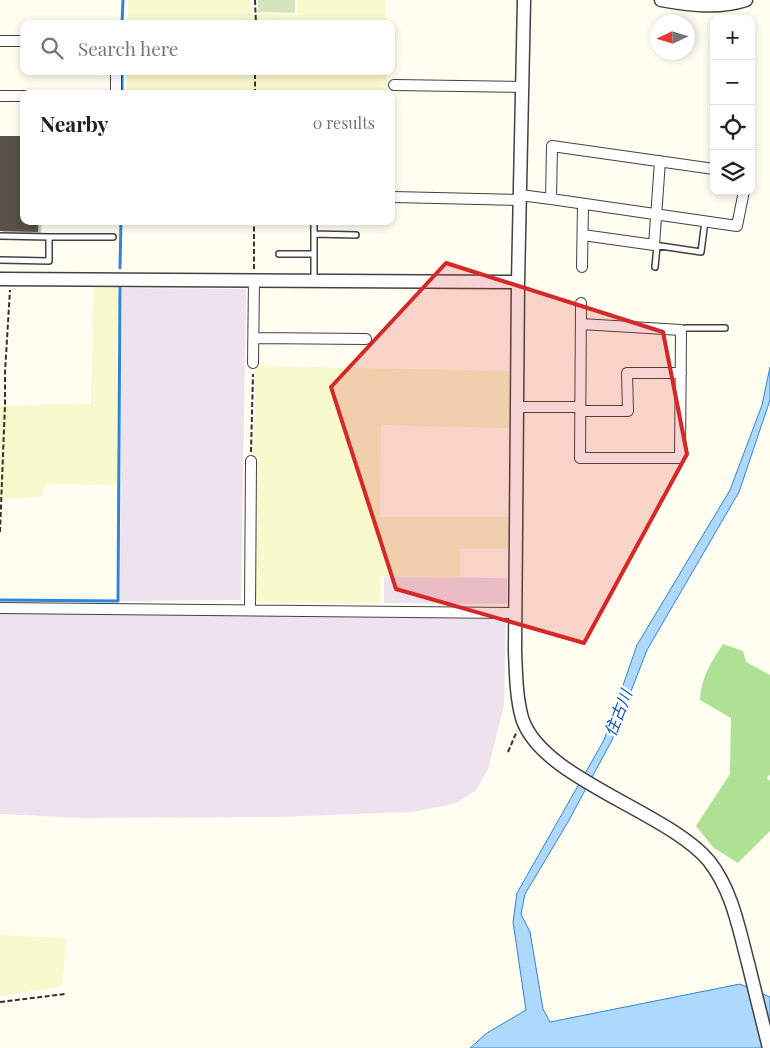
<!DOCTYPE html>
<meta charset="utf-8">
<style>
body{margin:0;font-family:"Playfair Display","Noto Sans JP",serif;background:#f2f2f2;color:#202124}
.controls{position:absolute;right:15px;top:15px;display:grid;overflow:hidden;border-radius:10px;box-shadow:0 2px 8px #0003}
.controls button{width:45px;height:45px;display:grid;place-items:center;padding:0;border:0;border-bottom:1px solid #e0e0e0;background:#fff;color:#202124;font:25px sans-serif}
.compass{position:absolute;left:650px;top:15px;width:45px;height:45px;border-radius:50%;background:#fff;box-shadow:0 2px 8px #0003;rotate:266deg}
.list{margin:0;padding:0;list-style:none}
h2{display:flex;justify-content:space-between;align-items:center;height:65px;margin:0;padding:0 20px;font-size:21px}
h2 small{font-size:16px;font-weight:400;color:#757577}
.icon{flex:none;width:28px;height:28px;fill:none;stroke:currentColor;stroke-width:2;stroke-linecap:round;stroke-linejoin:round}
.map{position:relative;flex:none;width:770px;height:1048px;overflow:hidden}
.search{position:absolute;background:#fff;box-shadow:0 2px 8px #0003;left:20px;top:20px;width:375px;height:55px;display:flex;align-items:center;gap:12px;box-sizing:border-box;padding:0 18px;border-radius:10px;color:#757577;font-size:19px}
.panel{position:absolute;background:#fff;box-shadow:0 2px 8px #0003;left:20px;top:90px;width:375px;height:135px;border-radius:10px}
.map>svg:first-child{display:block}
.industrial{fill:#eee2ee}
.farmland{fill:#f8f9cd}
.forest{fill:#aee193}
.cemetery{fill:#d4e5be}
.water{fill:#afd8fd;stroke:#2e85dc}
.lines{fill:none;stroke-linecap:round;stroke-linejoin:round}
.stream{stroke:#2e85dc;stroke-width:3}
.building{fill:#59514a;filter:url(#shadow)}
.service-casing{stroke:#424242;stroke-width:8}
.minor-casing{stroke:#424242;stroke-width:12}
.tertiary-casing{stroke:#424242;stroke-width:15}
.path{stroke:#313131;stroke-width:2;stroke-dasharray:5 2.5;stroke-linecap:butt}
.service{stroke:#fff;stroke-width:5}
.minor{stroke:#fff;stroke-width:10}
.tertiary{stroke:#fff;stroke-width:12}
.marked{fill:#d62828;fill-opacity:0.2;stroke:#d62828;stroke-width:4;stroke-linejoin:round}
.labels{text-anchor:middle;stroke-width:5;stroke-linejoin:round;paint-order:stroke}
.water-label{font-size:16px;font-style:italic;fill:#0956b0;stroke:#fff}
</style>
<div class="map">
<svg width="770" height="1048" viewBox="0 0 770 1048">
<defs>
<filter id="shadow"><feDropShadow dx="3" dy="3" stdDeviation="1" flood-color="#0004"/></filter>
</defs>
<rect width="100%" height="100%" fill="#fffef1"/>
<path class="industrial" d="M122,288l124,1 -5,311 -121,1z
M384,577l123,1v26l-123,-1z
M0,613l506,6 -2,86 -16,64 -12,21 -19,13 -44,9 -136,5 -193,1 -84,-4z"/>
<path class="farmland" d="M128,0h122v13l47,2 1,-15h88v24h-258z
M127,71h260v23h-260z
M94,283l24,1 -1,201 -69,-1 -8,13 -40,2v-93l91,-2z
M256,366l253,5v57l-128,-3 -1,92h128v32h-48v28l-80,-1 1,27h-121l-6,-5 3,-142 -3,-1z
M0,935l66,3 -3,42 -3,7 -60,9z"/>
<path class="forest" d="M723,644l20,7 3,11 24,13v99l-3,4 3,3v50l-32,32 -24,-15 -18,-22 34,-52 1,-56 -31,-18c1,-22 11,-38 23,-56z"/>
<path class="cemetery" d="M258,0h37v13l-37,-1z"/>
<path class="water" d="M770,367v33l-31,92 -92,158 -35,90 -44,82 -43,72 -4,20 9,18 13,77 7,13 190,-38 30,13v51h-300l17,-15 39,-23 -13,-88 4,-29 87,-153 33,-95 93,-155 32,-85z"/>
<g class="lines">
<path class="stream" d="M122,24l1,-24
M122,94v-23
M120,268l1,-47
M0,600l118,1 2,-313"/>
</g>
<path class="building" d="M0,136h24v85h14v11l-38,-1z"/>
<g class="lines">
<defs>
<path id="service" d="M314,234l42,1
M0,236l49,1
M654,245l47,7 4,-31
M279,254h35
M0,260l49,1v-24h64
M655,267l2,-21
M314,280v-59
M681,330l5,-2h39"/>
<path id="minor" d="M0,41h24
M394,85l128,2
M116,94v-23
M0,96h24
M714,169l-162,-23 -1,53 186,27 7,-35
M520,195l31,4
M393,197l127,3
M583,235l71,10 6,-84
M582,267l1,-63
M581,303l-1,155h100l1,-128 -100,-6
M254,338l112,1
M253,363l1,-83
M518,407h62
M580,411h48l-1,-38h54
M0,608l515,5
M250,610l1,-149"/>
<path id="tertiary" d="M524,0l-6,282 -3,369c1,22 1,45 7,67 19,61 145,93 187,143 23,29 30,68 39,102 7,29 14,57 21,85
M661,0c27,5 58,9 85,0
M0,279l518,3"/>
</defs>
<use href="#service" class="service-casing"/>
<use href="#minor" class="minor-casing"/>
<use href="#tertiary" class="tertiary-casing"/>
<path class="path" d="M255,0l1,24
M255,94v-23
M254,269v-48
M251,452l2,-78
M0,532l5,-128v-32l5,-82
M508,752l9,-21
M0,1002l65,-8"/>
<use href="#service" class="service"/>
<use href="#minor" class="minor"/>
<use href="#tertiary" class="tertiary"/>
</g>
<path class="marked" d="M446,263l217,69 24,122 -103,189 -188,-54 -65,-202z"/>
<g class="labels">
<g class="water-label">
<text transform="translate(618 713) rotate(-69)" y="6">住古川</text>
</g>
</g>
</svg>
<div class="controls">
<button>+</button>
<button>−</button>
<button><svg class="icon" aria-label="locate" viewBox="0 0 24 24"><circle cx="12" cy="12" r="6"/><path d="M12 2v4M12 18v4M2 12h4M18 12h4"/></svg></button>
<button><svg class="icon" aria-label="layers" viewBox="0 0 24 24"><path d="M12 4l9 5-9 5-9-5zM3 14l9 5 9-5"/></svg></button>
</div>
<svg class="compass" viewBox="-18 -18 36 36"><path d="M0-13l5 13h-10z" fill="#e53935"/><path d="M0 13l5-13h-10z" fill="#757577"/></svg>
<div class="search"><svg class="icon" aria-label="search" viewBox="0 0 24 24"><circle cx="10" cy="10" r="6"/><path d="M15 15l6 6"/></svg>Search here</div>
<section class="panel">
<h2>Nearby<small>0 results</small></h2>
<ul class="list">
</ul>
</section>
</div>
